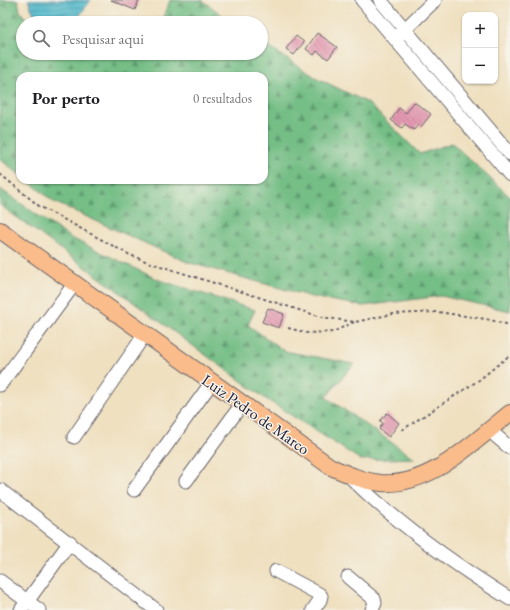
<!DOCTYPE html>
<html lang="pt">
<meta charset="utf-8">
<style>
body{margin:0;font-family:"EB Garamond",serif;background:#f6f6f6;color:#202124}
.controls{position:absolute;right:12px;top:12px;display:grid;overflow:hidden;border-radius:8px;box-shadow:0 1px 3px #0004}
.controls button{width:36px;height:36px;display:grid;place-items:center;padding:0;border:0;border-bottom:1px solid #e0e0e0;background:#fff;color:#202124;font:20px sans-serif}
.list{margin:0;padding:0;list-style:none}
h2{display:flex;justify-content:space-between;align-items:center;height:52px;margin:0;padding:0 16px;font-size:17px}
h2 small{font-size:13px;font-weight:400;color:#757577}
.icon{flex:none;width:22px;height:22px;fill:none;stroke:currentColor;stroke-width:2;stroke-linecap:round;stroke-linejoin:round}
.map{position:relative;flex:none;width:510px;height:610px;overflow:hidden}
.search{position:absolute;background:#fff;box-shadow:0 1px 3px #0004;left:16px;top:16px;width:252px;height:44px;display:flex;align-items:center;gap:10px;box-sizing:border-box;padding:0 14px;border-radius:22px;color:#757577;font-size:15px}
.panel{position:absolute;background:#fff;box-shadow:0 1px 3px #0004;left:16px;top:72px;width:252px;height:112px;border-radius:12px}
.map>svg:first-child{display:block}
.forest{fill:url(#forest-firs);stroke:#4b7060}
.water{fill:url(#water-rules);stroke:#386c83}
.building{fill:url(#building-back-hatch)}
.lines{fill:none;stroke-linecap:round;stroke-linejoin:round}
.minor-casing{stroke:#6a646a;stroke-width:15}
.major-casing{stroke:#6a646a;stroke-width:18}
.path{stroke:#6a646a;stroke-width:2;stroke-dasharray:3 3;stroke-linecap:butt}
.minor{stroke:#fff;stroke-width:13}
.major{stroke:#f9bc8a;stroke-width:16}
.labels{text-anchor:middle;stroke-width:3;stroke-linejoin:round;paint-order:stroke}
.street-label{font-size:16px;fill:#22223b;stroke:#f7f3e8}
</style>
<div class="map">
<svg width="510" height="610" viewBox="0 0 510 610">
<defs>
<pattern id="forest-firs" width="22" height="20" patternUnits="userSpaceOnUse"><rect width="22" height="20" fill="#74be86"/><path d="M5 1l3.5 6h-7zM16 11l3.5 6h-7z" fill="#5f9a6f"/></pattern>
<pattern id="water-rules" width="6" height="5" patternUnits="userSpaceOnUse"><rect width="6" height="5" fill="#4db7cb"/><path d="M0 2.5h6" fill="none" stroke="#4094a6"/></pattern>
<pattern id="building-back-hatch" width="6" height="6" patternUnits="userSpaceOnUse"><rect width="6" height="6" fill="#e499b1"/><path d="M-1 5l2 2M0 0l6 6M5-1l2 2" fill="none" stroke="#b87c91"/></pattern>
</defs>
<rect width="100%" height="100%" fill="#f7f3e8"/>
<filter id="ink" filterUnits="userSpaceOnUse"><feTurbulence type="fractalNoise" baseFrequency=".025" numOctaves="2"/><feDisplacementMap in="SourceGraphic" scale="8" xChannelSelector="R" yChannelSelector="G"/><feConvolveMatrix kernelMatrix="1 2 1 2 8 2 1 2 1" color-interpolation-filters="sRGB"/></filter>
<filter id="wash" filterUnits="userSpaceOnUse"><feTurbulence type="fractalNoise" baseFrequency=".012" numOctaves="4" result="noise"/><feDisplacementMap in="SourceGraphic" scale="16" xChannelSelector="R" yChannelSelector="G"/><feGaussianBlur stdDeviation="0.9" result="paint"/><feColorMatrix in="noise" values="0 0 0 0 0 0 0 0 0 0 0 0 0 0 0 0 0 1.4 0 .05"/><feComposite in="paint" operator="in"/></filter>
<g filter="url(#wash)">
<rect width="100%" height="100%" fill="#efe0c0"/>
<path class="forest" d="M0,0h18l2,11 9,12h-6v30h238v-11l54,35 53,26 52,51 32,-11 58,54v114l-69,-15 -78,10 -51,-9 -125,-35 -133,-60 -27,-22h237v-104h-244v99l-20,-16z
M170,0h32l31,23h-71z
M0,189l69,48 90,43 96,30 -7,15 36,26 70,13 -28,33 88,61 -53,2 -95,-61 -266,-194z"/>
<path class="water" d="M28,0h63l-17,23h-31c-8,-4 -12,-15 -15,-23z"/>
<g id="blocks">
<path class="building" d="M111,0h28l-4,10z
M317,33l20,14 -9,12 -11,-8 -3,4 -8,-6z
M296,36l8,6 -10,13 -8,-6z
M414,102l17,12 -10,13 -3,-3 -4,6 -9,-6 -3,4 -11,-8 8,-12 7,5z
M268,308l16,6 -5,14 -17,-6z
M387,413l12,10 -10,14 -10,-8 4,-6 -3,-2z"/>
</g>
</g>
<g filter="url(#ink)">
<use href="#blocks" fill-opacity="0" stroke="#6a646a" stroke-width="1"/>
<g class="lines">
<defs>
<path id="minor" d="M362,0l148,175
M380,0l130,154
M399,35l36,-35
M0,385l75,-102
M489,430l21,18
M74,437l71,-103
M347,474c49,49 105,89 163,125
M186,481l56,-77
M0,490l156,120
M134,490l78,-108
M276,571l43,23 2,2 -1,4 -7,10
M348,577l26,22 1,4 -3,7
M0,581l39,29
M21,610l49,-68"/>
<path id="major" d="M0,230l331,237c16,7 32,14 50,16 50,4 93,-42 129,-70"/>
</defs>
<use href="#minor" class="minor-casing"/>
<use href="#major" class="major-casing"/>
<path class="path" d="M0,174l39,32 91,49 18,7 173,55 34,5 38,-8 45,-2 48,7 24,6
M288,328l19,5 26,-1 21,-10
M402,430l77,-50 31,-25"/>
<use href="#minor" class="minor"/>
<use href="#major" class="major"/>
</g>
</g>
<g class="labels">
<g class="street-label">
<text transform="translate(256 414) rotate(35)" y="6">Luiz Pedro de Marco</text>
</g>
</g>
</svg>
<div class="controls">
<button>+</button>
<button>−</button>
</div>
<div class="search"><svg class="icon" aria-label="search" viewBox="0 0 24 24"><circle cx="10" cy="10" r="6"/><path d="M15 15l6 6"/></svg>Pesquisar aqui</div>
<section class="panel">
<h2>Por perto<small>0 resultados</small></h2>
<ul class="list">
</ul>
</section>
</div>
